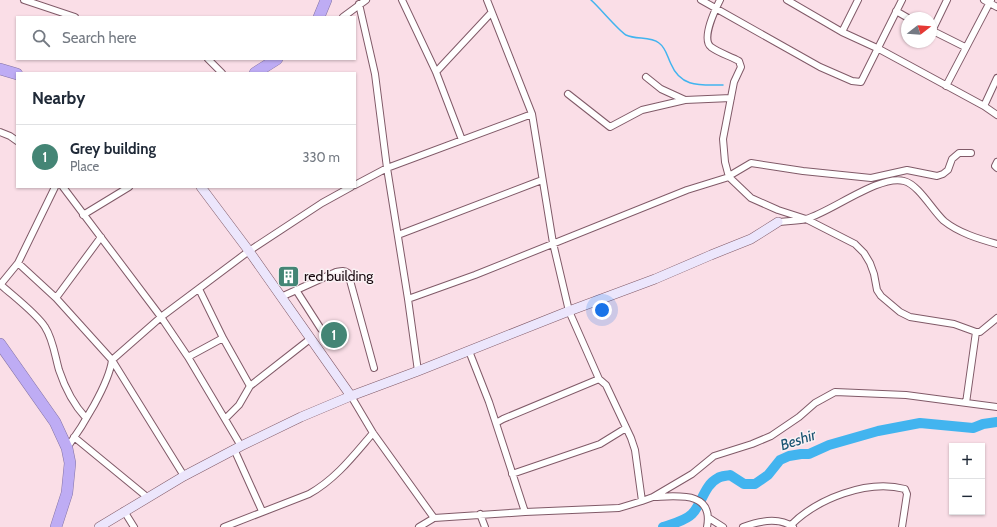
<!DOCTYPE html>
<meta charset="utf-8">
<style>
body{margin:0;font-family:Cabin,sans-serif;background:#f2f2f3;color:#1f2937}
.controls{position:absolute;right:12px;bottom:12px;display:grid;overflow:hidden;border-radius:0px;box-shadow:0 1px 3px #0004}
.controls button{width:36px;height:36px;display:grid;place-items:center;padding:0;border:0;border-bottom:1px solid #e0e1e3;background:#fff;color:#1f2937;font:20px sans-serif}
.compass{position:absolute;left:901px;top:12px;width:36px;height:36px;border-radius:50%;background:#fff;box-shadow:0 1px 3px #0004;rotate:73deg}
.you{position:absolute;left:602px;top:310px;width:14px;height:14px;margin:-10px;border:3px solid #fff;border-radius:50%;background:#1a73e8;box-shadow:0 0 0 6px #1a73e833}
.badge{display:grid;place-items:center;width:26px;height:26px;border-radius:50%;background:#448575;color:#fff;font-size:13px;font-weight:700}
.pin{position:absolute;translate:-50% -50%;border:2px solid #fff;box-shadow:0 1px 4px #0006}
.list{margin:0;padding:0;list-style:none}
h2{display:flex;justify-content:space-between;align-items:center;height:52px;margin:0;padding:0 16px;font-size:17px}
h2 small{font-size:13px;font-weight:400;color:#747a83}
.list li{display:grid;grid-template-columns:26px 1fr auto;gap:12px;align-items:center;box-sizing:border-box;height:64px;padding:0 16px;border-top:1px solid #e0e1e3}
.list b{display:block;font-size:15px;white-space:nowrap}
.list p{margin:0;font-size:13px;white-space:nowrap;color:#747a83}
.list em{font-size:13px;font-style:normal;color:#747a83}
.icon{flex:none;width:22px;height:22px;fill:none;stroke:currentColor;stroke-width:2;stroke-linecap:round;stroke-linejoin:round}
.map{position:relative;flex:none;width:997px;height:527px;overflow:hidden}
.search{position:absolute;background:#fff;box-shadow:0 1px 3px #0004;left:16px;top:16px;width:340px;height:44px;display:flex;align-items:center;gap:10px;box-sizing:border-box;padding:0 14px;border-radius:0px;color:#747a83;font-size:15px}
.panel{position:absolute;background:#fff;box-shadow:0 1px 3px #0004;left:16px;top:72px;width:340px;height:116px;border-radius:0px}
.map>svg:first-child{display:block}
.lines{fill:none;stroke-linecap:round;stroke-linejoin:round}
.stream{stroke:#42b4ef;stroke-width:1.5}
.river{stroke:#42b4ef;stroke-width:10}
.street-casing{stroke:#805a68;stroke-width:8}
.secondary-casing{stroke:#805a68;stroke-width:10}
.highway-casing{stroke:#8473a4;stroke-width:12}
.street{stroke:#fff;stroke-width:6}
.secondary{stroke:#ece6fc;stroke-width:9}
.highway{stroke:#beacf4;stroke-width:11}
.labels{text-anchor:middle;stroke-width:3;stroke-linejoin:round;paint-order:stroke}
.poi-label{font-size:14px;fill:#18090f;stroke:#faf1f4;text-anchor:start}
.water-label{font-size:15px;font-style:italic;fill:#175371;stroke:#faf1f4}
</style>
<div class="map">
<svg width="997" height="527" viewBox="0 0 997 527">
<rect width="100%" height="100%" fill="#fadee7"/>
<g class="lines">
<path class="stream" d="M591,0c9,8 27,30 35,35 10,5 24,1 33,8 7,5 8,13 12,21 10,24 30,21 52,21"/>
<path class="river" d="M663,527c9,-3 22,-6 29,-13 10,-10 12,-29 26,-36 3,-2 8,-2 12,-3l14,9h11l13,-9 12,-15 9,-4 12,-2h8l20,-9 49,-14 42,-8 53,5 10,-4 14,-2"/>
<defs>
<path id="street" d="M24,0l51,17
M402,0l34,72 26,68
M487,0l45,114 21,129 16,68 30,68 7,6 25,53 4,12 7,51
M701,0l119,67 32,14 9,1 41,-82
M720,0c-5,10 -19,39 -9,47 8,6 19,9 28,14l2,6 -7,15 -11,57 2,23 4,15 22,21 27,12 28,9 49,25 9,9 6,10 4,11 3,16 4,6 19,16 10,5 44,7 22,8h4l17,-14
M787,0l55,32 37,17 105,57 13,9
M984,0l13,7
M359,4l16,70 12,94 21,131 10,72
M896,11l12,7
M343,17l23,-17
M931,30l34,17
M932,31l15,-31
M842,32l16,-32
M208,59l14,14
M436,72l55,-59
M646,77l15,12 24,11 46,-2
M946,86l45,-86
M568,94l42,33 32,-17 43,-10
M984,106l13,-28
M0,132l10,4 7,5
M997,162l-2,4 2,2
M729,176l22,-13 52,8 68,7 36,-8 30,6 6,-2 5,-4 4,-11 7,-6h12
M355,185l32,-17 145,-54
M63,187l98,130 27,40 53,89
M83,215l46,-28
M778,222c9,-1 19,-1 28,-3 25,-7 74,-45 98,-38 15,4 28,29 40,40 15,12 35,18 53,23
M398,235l144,-55
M18,263l38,35 56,62 72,116
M0,285l18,-22 37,-76
M1,285c11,10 36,29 44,42 8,12 10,29 14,43 6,18 14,34 27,48
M199,289l24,49 27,48
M296,290l25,39
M281,297l55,-25c5,-1 8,-2 12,1l26,95
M56,298l45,-61
M408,299l67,-24 212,-85 42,-13
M469,351l20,51 36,110
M188,357l35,-19
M351,396l22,37 61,85
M966,403l10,-71
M225,419l14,-14 11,-19 60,-47
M496,423l7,-4 96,-40
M74,437l73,60
M67,448c15,-21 42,-64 45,-88l49,-43 88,-66 73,-48 29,-16
M234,449l28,62
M512,474l88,-30 26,-16
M655,497c23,-1 59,-6 52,30
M124,511l10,16
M480,514l5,13
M709,518l14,9
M791,525c26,-26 76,-46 114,-36l2,5 -5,33
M224,527l85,-33c27,-15 45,-39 64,-61
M419,527l15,-9 91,-6 94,-4 23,-7 11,-4 39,-23 22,-18 38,-12 19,-8 28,-19 16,-14 20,-11 71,3 91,12
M743,527c16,-6 36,-10 50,0"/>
<path id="secondary" d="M201,187l48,64 102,145
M99,527l85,-51 57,-30 60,-29 50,-21 67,-25 151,-60 86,-32 56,-24 40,-16 27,-17"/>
<path id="highway" d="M319,17l7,-17
M0,69l17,5
M255,73l22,-14
M0,344l55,78 12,26 3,15 -3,30 -11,34"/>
</defs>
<use href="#street" class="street-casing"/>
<use href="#secondary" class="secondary-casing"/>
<use href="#highway" class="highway-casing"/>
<use href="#street" class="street"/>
<use href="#secondary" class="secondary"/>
<use href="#highway" class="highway"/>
</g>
<defs>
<symbol id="building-square" viewBox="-11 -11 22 22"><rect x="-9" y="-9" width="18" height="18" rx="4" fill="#448575" stroke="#faf1f4"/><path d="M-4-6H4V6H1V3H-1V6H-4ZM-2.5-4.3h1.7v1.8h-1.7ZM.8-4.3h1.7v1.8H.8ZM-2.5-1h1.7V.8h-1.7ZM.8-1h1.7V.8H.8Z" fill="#fff"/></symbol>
</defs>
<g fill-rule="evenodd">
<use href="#building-square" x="276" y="264" width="25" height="25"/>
</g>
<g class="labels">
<g class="poi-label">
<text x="304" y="281">red building</text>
</g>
<g class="water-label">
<text transform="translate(798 440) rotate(-18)" y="5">Beshir</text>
</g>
</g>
</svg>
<div class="controls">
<button>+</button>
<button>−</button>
</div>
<svg class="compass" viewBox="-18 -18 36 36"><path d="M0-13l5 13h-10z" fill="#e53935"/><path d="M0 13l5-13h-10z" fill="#747a83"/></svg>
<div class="you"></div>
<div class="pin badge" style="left:334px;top:335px">1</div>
<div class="search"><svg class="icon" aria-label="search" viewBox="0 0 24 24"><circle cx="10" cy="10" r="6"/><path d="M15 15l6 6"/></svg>Search here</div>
<section class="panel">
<h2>Nearby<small></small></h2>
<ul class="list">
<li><span class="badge">1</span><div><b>Grey building</b><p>Place</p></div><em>330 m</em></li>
</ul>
</section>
</div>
